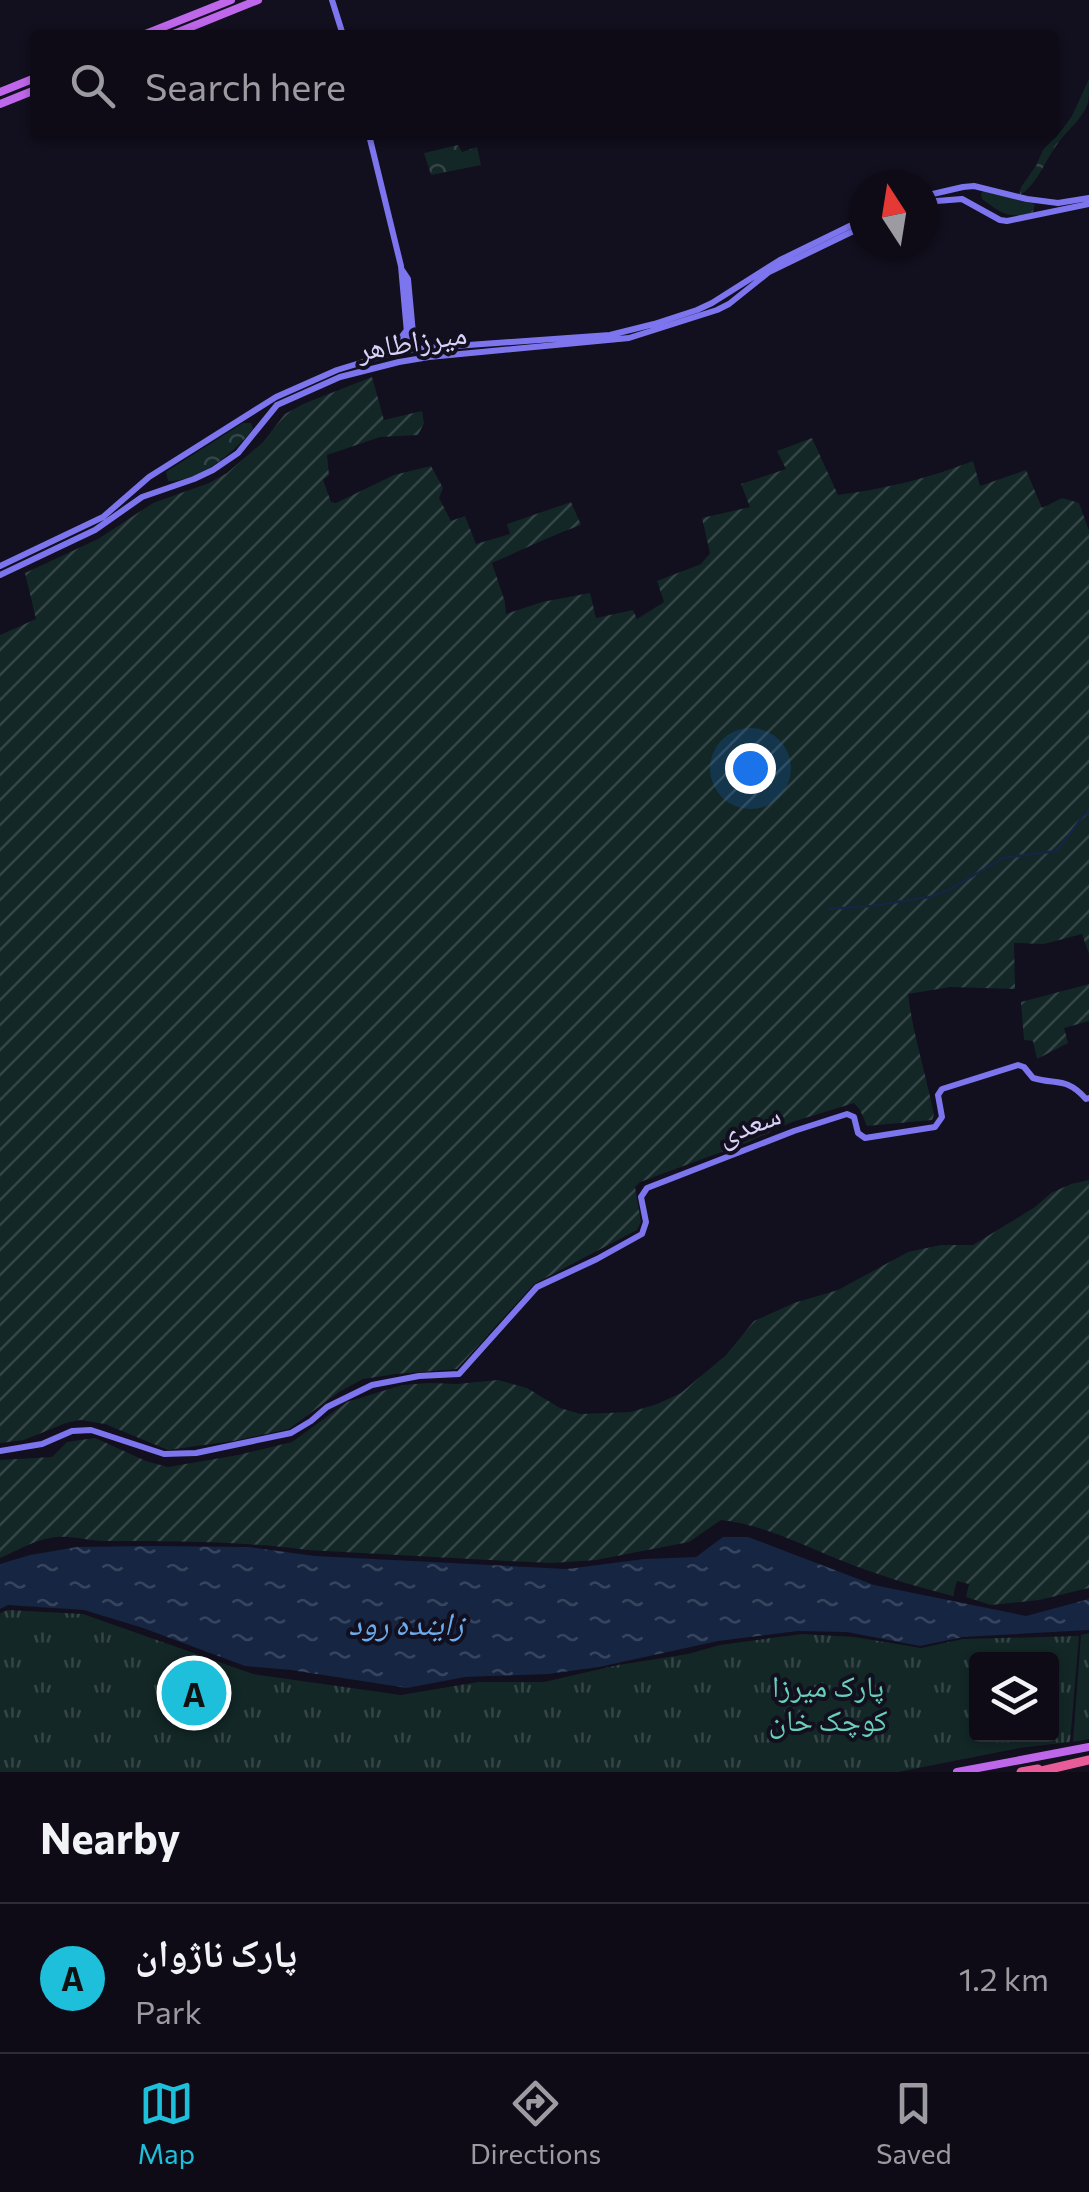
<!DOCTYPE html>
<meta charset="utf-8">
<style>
body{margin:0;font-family:Commissioner,"Noto Naskh Arabic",sans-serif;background:#1c1923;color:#f1f3f6}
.controls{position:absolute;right:30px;bottom:30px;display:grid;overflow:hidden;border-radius:10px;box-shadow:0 2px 8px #0004}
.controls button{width:90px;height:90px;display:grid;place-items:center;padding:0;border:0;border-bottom:2px solid #2e2b35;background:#0e0b16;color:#f1f3f6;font:50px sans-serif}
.compass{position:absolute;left:849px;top:170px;width:90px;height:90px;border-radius:50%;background:#0e0b16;box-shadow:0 2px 8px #0004;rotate:348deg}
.you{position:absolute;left:750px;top:768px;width:35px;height:35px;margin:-25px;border:8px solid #fff;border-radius:50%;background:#1a73e8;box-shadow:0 0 0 15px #1a73e833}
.badge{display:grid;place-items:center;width:65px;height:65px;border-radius:50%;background:#1dbfda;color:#111;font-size:32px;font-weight:700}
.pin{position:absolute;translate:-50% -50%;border:5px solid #fff;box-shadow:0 2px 10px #0006}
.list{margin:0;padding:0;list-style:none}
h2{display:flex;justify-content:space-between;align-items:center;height:130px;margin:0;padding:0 40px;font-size:42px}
h2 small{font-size:32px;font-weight:400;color:#9b9ba1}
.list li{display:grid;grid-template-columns:65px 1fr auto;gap:30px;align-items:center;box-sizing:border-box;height:150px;padding:0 40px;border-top:2px solid #2e2b35}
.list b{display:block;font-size:38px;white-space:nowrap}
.list p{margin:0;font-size:32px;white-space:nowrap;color:#9b9ba1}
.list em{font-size:32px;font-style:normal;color:#9b9ba1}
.icon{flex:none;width:55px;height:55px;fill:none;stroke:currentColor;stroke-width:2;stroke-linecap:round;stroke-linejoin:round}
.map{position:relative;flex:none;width:1089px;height:1772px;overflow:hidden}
.search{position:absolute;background:#0e0b16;box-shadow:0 2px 8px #0004;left:30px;right:30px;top:30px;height:110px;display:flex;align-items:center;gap:25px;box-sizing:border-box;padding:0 35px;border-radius:10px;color:#9b9ba1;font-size:38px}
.sheet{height:280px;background:#0e0b16}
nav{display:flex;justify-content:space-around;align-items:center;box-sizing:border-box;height:140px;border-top:2px solid #2e2b35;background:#0e0b16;font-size:28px;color:#9b9ba1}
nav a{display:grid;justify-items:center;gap:5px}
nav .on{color:#1dbfda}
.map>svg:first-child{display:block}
.grass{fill:url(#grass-tufts);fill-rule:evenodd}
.forest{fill:url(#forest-crowns)}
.garden{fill:url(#garden-furrows)}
.water{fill:url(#water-ripples)}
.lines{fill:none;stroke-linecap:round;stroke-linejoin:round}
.stream{stroke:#152542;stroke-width:2.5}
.secondary{stroke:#7d75ed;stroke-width:6}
.primary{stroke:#bf67eb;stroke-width:8}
.highway{stroke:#e95c9a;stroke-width:9}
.labels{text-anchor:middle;stroke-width:8;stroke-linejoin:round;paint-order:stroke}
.street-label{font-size:30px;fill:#d8d2f9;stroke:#120f1e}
.park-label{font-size:30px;fill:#68cfb9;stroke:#120f1e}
.water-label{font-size:32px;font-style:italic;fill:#6dacec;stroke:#120f1e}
</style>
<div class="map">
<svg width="1089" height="1772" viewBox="0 0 1089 1772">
<defs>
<pattern id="grass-tufts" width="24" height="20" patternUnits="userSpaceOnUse" patternTransform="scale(2.5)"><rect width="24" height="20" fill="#132727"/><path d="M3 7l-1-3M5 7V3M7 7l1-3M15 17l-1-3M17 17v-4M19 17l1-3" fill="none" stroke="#354547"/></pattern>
<pattern id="forest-crowns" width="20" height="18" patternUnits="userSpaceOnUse" patternTransform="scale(2.5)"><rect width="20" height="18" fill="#132727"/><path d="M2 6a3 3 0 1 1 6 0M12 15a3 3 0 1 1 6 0" fill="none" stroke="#354547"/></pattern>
<pattern id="garden-furrows" width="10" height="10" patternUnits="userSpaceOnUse" patternTransform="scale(2.5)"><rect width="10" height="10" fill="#132727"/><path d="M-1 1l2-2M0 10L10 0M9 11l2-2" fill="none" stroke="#354547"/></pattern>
<pattern id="water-ripples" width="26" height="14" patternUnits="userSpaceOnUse" patternTransform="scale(2.5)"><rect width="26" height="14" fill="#152542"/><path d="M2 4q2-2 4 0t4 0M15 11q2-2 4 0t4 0" fill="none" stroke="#36445e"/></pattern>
</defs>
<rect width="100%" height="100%" fill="#120f1e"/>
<path class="grass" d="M8,1610l75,4 170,60 148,21 77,-13h66l74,-17 70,-11 32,-9 82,-11 52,3 67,11 42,-9 116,-3 -9,106 -51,6 -121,24h-898v-159zM976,1660h76v74h-76z
M1089,1633v106l-16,3 8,-107z"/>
<path class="forest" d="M1089,79c0,7 0,17 -1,24 -6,17 -21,27 -30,40 -13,17 -20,41 -39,53l2,-9 15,-21 7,-16 18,-19 11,-15z
M458,145l4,7 15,-5 4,18 -50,10 -7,-22z
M983,191l52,13 -2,8c-24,8 -32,1 -51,-13l-1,-5z
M243,423h8l2,6c-19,24 -54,53 -85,52l-2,-9z"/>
<path class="garden" d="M372,377l12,43 38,-9 2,12 -6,12 -38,2 -53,18 2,20 -6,5 8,22 5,1 58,-28 37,-9 12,22 -4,10 12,23 14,-5 11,28 34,-10 -3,-10 64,-22 10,23c-31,11 -59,25 -89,38l13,39 1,12 36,-12 48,-9 6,25 37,-8 4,9 27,-17 -7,-21 44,-17 9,-11 -8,-35 48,-11 -9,-23 45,-15 -9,-18 35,-13 26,57c47,-6 91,-17 135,-34l7,25 46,-16 16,38 20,-10 17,5 10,28v423l-7,-20 -38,10 -30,-1 1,46 -65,-2 -42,7c5,41 18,80 26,121l-2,5 -65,6 -7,-16 -6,-7 -62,19 -46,21 -106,39 -5,5 6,35 -4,8 -103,54 -77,85 -61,5 -33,5 -24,13 -50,37 -56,12 -65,9 -63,-26 -25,-4 -14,3 -42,17 -24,3v-808l36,-16 -11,-46 73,-34 55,-36 56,-20 18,-10 36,-31 22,-28 18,-10z
M1089,984v37l-25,7 4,15 -31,16 -4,-18 -9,-1 -3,-38z
M1089,1180v408l-50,12 -48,5 -25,-8 3,-13 -12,-3 -4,15c-39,-10 -76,-21 -113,-36 -40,-16 -76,-35 -119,-40l-32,22 -93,18 -44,3 -45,-2 -200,-11c-67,-9 -135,-9 -203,-9 -18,0 -34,-7 -54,-3 -18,3 -33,13 -50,20v-98l52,-3 15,-15 28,-4 51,23 22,6 70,-12 54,-13 55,-40 55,-17 27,-2 28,1 41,-4 29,8 33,20 21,6 50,-2 26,-8 24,-11 45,-38 28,-34 40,-18 44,-13 70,-38 33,-7h32l62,-38 16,-14 20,-9z"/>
<path class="water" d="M723,1537h25l126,48 152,31 63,-17v31l-126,7 -43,9 -73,-14 -49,-1 -80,10 -119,26 -51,7 -83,3 -58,11 -116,-18 -46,-4 -102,-38 -59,-18 -76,-5 -8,4v-45l30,-9 47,-8 74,-1 97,1 67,9 252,13 77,-10 52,-2z"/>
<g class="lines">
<path class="stream" d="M828,909l43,-3 59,-9 19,-7 54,-32 54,-7 26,-35 6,-5"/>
<path class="secondary" d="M332,0l11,35
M369,135l32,131 7,78 3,6 3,-6 -6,-65 -6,-9
M924,196l39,-9 11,-1 53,13 31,4 31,-5
M924,202l38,-3 38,21 7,1 82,-17
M389,353l17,-22
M0,566l103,-49 46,-40 127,-80 61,-27 59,-18 31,-4 183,-13 44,-11 43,-14 15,-7 68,-43 84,-41
M0,575l95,-45 47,-33 52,-18 19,-9 25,-17 39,-48 63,-28 59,-15 30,-5 200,-19 88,-28 12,-6 40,-32 95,-46
M0,1451l42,-7 30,-13 19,-1 73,24 32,-1 95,-20 20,-12 16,-14 45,-22 47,-9 40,-2 78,-87 60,-28 45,-25 4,-12 -5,-25 6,-9 147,-57 53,-17 7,3 4,16 7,5 70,-11 7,-10 -4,-22 4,-6 76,-24 6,2 9,11c24,7 34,-1 53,21l3,-1"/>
<path class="primary" d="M143,35l88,-35
M171,35l87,-35
M0,92l35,-14
M0,104l35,-14
M957,1772l132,-25"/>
<path class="highway" d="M1021,1772l17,-3
M1037,1772l52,-12"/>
</g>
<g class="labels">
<g class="street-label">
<text transform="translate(412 342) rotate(-9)" y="10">میرزاطاهر</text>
<text transform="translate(749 1125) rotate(-21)" y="10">سعدی</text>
</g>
<g class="park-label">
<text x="828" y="1697">پارک میرزا<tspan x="828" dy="34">کوچک خان</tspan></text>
</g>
<g class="water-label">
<text x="406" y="1635">زاینده رود</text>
</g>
</g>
</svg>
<div class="controls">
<button><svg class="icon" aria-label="layers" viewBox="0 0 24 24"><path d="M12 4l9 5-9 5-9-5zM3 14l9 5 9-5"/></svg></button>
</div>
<svg class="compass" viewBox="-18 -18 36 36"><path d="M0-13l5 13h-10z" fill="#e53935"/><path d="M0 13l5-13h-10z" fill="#9b9ba1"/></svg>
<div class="you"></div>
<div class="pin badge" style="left:194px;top:1693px">A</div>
<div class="search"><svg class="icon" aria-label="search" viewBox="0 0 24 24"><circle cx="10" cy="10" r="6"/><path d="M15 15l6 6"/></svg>Search here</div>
</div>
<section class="sheet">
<h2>Nearby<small></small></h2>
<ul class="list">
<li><span class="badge">A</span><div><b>پارک ناژوان</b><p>Park</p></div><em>1.2 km</em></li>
</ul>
</section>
<nav>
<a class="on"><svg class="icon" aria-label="map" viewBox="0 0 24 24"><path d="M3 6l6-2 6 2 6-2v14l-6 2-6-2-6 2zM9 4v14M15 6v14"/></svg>Map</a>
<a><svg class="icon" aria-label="directions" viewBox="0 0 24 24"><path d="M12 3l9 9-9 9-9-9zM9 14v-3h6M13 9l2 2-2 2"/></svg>Directions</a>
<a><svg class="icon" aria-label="saved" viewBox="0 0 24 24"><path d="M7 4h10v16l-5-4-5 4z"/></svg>Saved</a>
</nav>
